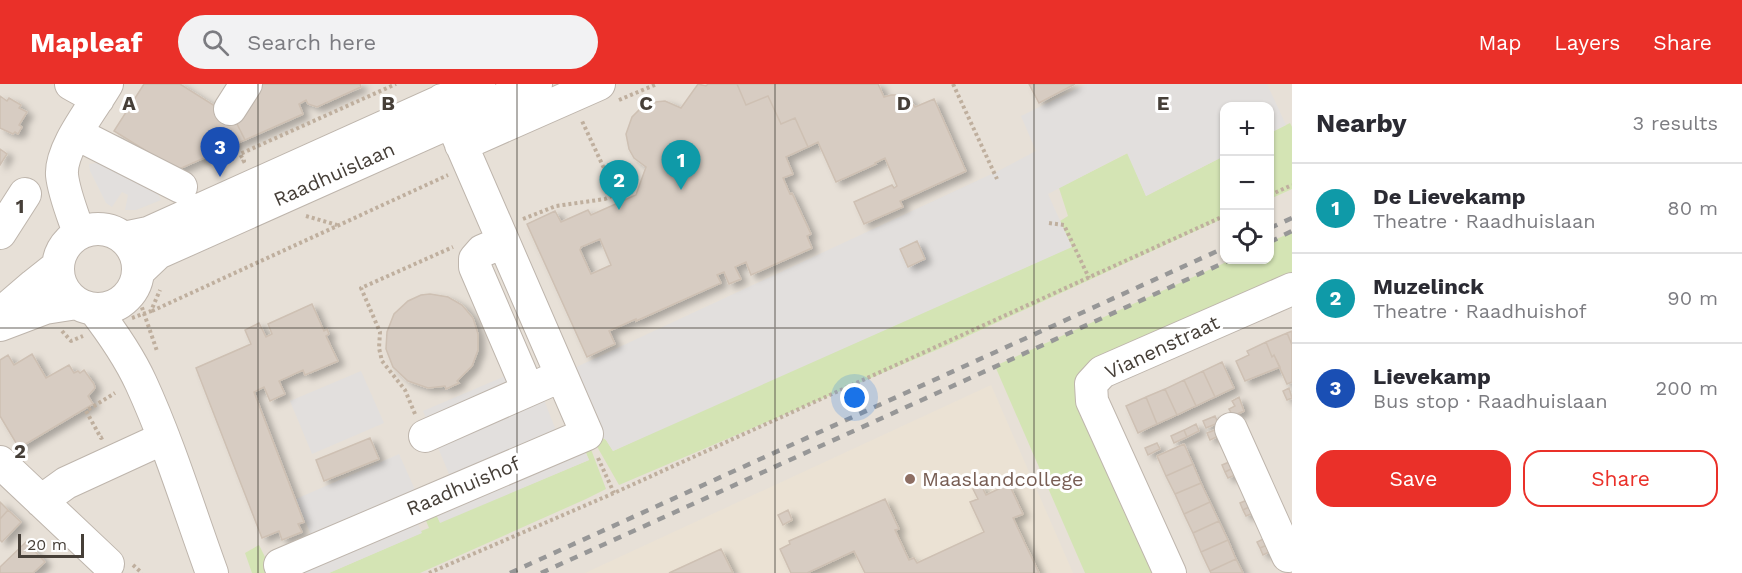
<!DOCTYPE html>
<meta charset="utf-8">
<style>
body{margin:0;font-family:"Work Sans",sans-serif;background:#f2f2f3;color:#2b2b33}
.controls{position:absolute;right:18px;top:18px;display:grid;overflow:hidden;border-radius:12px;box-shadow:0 2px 4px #0004}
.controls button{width:54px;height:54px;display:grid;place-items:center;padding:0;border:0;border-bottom:2px solid #e1e1e2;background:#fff;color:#2b2b33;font:30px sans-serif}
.scale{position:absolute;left:18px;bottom:15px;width:66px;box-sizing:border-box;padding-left:6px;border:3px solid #463f38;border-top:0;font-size:16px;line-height:21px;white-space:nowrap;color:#463f38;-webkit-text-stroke:4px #fff;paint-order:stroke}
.you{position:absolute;left:855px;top:314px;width:21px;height:21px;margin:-15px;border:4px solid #fff;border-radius:50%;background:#1a73e8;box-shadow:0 0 0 9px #1a73e833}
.badge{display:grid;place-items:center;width:39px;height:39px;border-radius:50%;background:#ea3029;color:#fff;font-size:20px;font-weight:700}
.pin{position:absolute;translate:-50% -50px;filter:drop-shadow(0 2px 3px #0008)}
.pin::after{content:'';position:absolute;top:32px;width:21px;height:18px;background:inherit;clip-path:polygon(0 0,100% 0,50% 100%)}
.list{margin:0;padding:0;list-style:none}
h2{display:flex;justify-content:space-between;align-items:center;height:78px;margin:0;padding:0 24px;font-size:26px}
h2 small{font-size:20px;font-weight:400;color:#7c7c81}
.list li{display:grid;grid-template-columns:39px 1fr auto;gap:18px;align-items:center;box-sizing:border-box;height:90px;padding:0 24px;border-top:2px solid #e1e1e2}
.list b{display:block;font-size:22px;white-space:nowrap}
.list p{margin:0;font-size:20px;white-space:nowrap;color:#7c7c81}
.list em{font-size:20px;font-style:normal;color:#7c7c81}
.actions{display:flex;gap:12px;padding:18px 24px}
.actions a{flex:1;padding:14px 0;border:2px solid #ea3029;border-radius:18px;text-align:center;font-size:21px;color:#ea3029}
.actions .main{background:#ea3029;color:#fff}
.icon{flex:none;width:33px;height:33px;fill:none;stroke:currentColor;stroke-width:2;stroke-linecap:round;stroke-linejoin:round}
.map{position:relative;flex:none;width:1292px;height:489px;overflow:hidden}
header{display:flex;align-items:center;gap:36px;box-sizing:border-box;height:84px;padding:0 30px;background:#ea3029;color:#fff}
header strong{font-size:28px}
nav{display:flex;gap:33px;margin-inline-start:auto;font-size:21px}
.search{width:420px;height:54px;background:#f2f2f3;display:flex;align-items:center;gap:15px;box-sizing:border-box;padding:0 21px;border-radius:33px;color:#7c7c81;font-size:22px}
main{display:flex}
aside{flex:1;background:#fff}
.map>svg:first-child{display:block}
.residential{fill:#e7e0d7;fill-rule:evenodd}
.education{fill:#ebe2d4}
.green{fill:#d4e4b4}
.parking{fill:#e2dfdd}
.building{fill:#d7ccc2;stroke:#cec0b3;stroke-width:1.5;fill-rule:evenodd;filter:url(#shadow)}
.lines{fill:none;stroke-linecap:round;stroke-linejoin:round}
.minor-casing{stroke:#beb5ac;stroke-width:34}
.path{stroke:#bfaf9e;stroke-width:4;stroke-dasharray:3 3;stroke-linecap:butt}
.minor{stroke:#fff;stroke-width:32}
.rail{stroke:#979797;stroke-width:4.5;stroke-dasharray:8 8;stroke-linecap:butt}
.grid{fill:none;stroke:#463f38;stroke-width:1.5;stroke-opacity:0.55}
.education-dot{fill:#8d6e63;stroke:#fff;stroke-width:2}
.labels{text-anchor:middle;stroke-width:6;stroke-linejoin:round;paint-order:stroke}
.street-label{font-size:20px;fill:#463f38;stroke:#fff}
.education-label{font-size:20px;fill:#785e54;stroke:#fff;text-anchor:start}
.grid-label{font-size:20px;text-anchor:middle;font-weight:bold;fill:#463f38;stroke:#fff;stroke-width:6;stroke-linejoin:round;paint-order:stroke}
</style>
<header>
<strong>Mapleaf</strong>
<div class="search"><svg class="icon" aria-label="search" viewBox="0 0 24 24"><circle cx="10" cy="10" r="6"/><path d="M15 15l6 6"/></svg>Search here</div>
<nav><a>Map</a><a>Layers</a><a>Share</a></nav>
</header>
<main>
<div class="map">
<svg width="1292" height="489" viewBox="0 0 1292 489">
<defs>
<filter id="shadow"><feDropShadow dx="6" dy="4" stdDeviation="3" flood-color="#0004"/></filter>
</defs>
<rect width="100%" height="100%" fill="#f3efe9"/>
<path class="residential" d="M0,0h1292v489h-1292zM1224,22h46v154h-46z"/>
<path class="education" d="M991,301l82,188h-488z"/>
<path class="green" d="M1290,39l2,4v62l-22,10v-66z
M1128,69l18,43 78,-40v62l-278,128 -327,139 -24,-42 8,-5 3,2 7,11 52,-24 406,-180 -11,-26 8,-5 -9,-28z
M1292,148v47l-200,91 74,203h-81l-90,-207 236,-106h39v-18z
M589,360l17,45 -20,10 -166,74h-91l92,-40v-2l8,-3 -5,-12 10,-6 6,12 149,-62 -5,-12z
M259,461l14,28h-21l-7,-20z"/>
<path class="parking" d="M1086,0h181l19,41 -16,8v-27h-46v50l-78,40 -19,-43 -79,41 24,53 -459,204 -7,-11 -3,-2 -33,-68 430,-200 36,-19 -15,-35z
M102,72l51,27 8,17 -25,10h-11l3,-15 -6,-3 -10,15 -6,-4 -16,-32 -1,-7 8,-1z
M361,287l23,52 -72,31 -22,-53z
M510,290l34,26 13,33 17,-7 15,34 -149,63 -15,-33 26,-11 -28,-68z
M399,370l26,58 -10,5 7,16 -93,40h-54l39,-31 -18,-43z"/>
<path class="building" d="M144,0h36l54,34 11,22 -68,30 -63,-39z
M262,0h98l1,3 -44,20 -9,-3 -2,-4 -7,4 4,10 -58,26 -11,-22 19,-19z
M698,0l8,2 2,-2h29l9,21 22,-9 13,28 14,-6 13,29 -22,10 7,17 -10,4 7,16 2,-1 19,41 -4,2 5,12 -61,27 -5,-13 -11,5 6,12 -12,5 -5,-12 -7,3 4,8 -85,38v-2l-27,12 6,13 -28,13 -60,-133 28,-13 6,11 27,-12 3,5 45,-20 10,-28 -12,-9 -5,-9 -3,-15 6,-17 11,-11 12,-4 10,-1 16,7zM600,155l11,26 -20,9 -11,-24 1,-3z
M737,0h141l6,13 7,-2h12l6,4 6,8 19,-8 32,72 -66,30 3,6 -39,17 -10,-22 38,-17 2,3 3,-2 -12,-28 -10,5 1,1 -40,18 -18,-40 -10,5 -13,-29 -14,6 -13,-28 -22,9z
M1029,0h46l-36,19z
M0,12l7,5 2,-3 12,7 -2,3 8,4 -8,13 3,2 -4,7 -3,-2 -2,2 -13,-6z
M0,65l7,5 -7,11z
M917,157l8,18 -17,8 -8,-18z
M430,210l18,3 14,8 11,13 5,16v16l-6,16 -15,15 2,2 -13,6 -1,-3 -17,2 -20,-7 -15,-14 -7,-18 1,-17 7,-18 14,-13 13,-6z
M312,220l12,27 3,-2 2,5 -3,2 12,25 -33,14 -2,-5 -24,11 6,13 -15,7 -6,-14 -10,5 50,130 -6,2 4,8 -20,8 -3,-9 -17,7 -66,-170 55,-24 -6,-14 14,-7 7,14 6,-3 -4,-10z
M1292,247v14l-5,-12z
M1287,249l5,12v37l-5,2 -13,-29 -2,2 -6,-15z
M1266,258l6,15 2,-2 6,12 -35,14 -9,-20 13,-6 -2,-4z
M32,270l14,24 23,-13 5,8 4,-2 2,2 4,-3 10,14 1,4 -7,8 5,8 -74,44 -19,-32v-56l8,-5 6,10z
M1222,278l12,26 -19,9 -12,-26z
M1203,287l12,26 -19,9 -12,-26z
M1184,296l12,26 -19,9 -12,-26z
M1289,304l3,10 -5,2 -4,-9z
M1165,305l12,26 -20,9 -11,-27z
M1146,313l11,27 -19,9 -12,-27z
M1239,313l5,14 -11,5 -4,-7 6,-3 -3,-5z
M1215,332l3,7 -12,5 -3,-7z
M1196,340l3,7 -12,6 -3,-7z
M1220,344l3,6 -13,6 -3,-7z
M1184,346l3,7 -13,6 -3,-7z
M370,354l9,21 -55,22 -8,-21z
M1157,359l3,6 -12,6 -3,-7z
M1184,360l9,20 -27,12 -9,-20z
M1234,376l3,6 -12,6 -3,-7z
M1193,380l8,19 -26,11 -9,-18z
M1237,382l3,7 -12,5 -3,-6z
M1201,399l9,19 -26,12 -9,-20z
M1009,400l14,30 -10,4 26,55h-174l-11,-22 -47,22h-16l-11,-24 10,-5 -1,-3 96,-42 14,30 -4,1 14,30 5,-2 3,5 67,-31 -14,-30 8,-3 -5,-10 8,-4 5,10z
M1252,414l3,6 -12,6 -3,-7z
M0,418l8,8 -8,9z
M1210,418l9,19 -26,12 -9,-19z
M1255,420l3,7 -12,5 -3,-6z
M8,426l13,12 -19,20 -2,-2v-21z
M788,426l4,10 -9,5 -5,-10z
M1219,437l9,19 -27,12 -8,-19z
M1269,452l3,7 -12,5 -3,-6z
M1228,456l8,19 -26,12 -9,-19z
M26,458l19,20 -12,11h-33v-6z
M1272,459l3,6 -12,6 -3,-7z
M721,465l12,24h-64z
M1236,475l7,14h-32l-1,-2z"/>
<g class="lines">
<defs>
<path id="minor" d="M71,0l27,15
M230,25l16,-25
M77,50l104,53
M461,61l138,-61
M58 185a40 40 0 1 1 80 0a40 40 0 1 1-80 0Z
M0,149l25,-39
M79,149c-6,-18 -15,-39 -17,-58 -2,-27 32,-68 45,-91
M124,154l24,-5 331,-149
M503,158l-21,9 -7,8v8l53,123
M138,188l20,-19 378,-169
M94,225c17,22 35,48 47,74 28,61 48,127 71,190
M0,230l34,-29 24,-19
M0,241l45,-17 32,-5
M1231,345l57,127
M425,352l122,-54
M0,378l108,102
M41,417l25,-18 98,-45
M280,481l307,-131 -145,-334
M1170,489l-78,-172 -1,-17 11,-12 190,-83"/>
</defs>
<use href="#minor" class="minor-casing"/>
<path class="path" d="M953,0l44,95
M619,16l38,-16
M242,78l2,-1 -4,-7 156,-70
M1270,111l22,-10
M306,132l31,9
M523,135l33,-13 49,-7 11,-5 -34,-73
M1049,139l15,2 25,53
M138,212l19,55
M152,227l296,-136
M132,234l19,-7 9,-21
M62,247l9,10 12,-5
M415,330l-10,-24 -23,-29 -3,-13 1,-16 -19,-44 92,-41
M103,353l-2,1 -15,-27 29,-18
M598,374l16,35
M133,481l9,8
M429,489l185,-80 610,-277"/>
<use href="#minor" class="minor"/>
<path class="rail" d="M1270,144l22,-10
M1270,158l22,-11
M510,489l714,-325
M541,489l689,-313"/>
</g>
<path class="grid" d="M258,0v489M517,0v489M775,0v489M1034,0v489M0,244h1292"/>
<circle class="education-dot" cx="910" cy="395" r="6"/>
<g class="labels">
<g class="street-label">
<text transform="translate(334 90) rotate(-24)" y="7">Raadhuislaan</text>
<text transform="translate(1162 263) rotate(-25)" y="7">Vianenstraat</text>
<text transform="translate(463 402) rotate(-23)" y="7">Raadhuishof</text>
</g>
<g class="education-label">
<text x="922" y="402">Maaslandcollege</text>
</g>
</g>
<g class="grid-label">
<text x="129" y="26">A</text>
<text x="388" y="26">B</text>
<text x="646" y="26">C</text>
<text x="904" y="26">D</text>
<text x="1163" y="26">E</text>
<text x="20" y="129">1</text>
<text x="20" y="374">2</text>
</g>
</svg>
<div class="controls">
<button>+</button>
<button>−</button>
<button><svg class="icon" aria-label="locate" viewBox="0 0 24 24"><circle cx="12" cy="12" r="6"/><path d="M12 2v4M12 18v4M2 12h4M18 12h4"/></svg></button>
</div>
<div class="scale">20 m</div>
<div class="you"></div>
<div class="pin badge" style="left:681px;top:106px;background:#0f9aa8">1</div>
<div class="pin badge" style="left:619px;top:126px;background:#0f9aa8">2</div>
<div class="pin badge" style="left:220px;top:93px;background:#1a4fb4">3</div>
</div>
<aside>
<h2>Nearby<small>3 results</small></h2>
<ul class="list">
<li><span class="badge" style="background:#0f9aa8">1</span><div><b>De Lievekamp</b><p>Theatre · Raadhuislaan</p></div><em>80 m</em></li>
<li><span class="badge" style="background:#0f9aa8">2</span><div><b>Muzelinck</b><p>Theatre · Raadhuishof</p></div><em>90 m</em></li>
<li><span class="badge" style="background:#1a4fb4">3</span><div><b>Lievekamp</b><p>Bus stop · Raadhuislaan</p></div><em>200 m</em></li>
</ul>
<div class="actions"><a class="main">Save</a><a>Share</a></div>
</aside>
</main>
